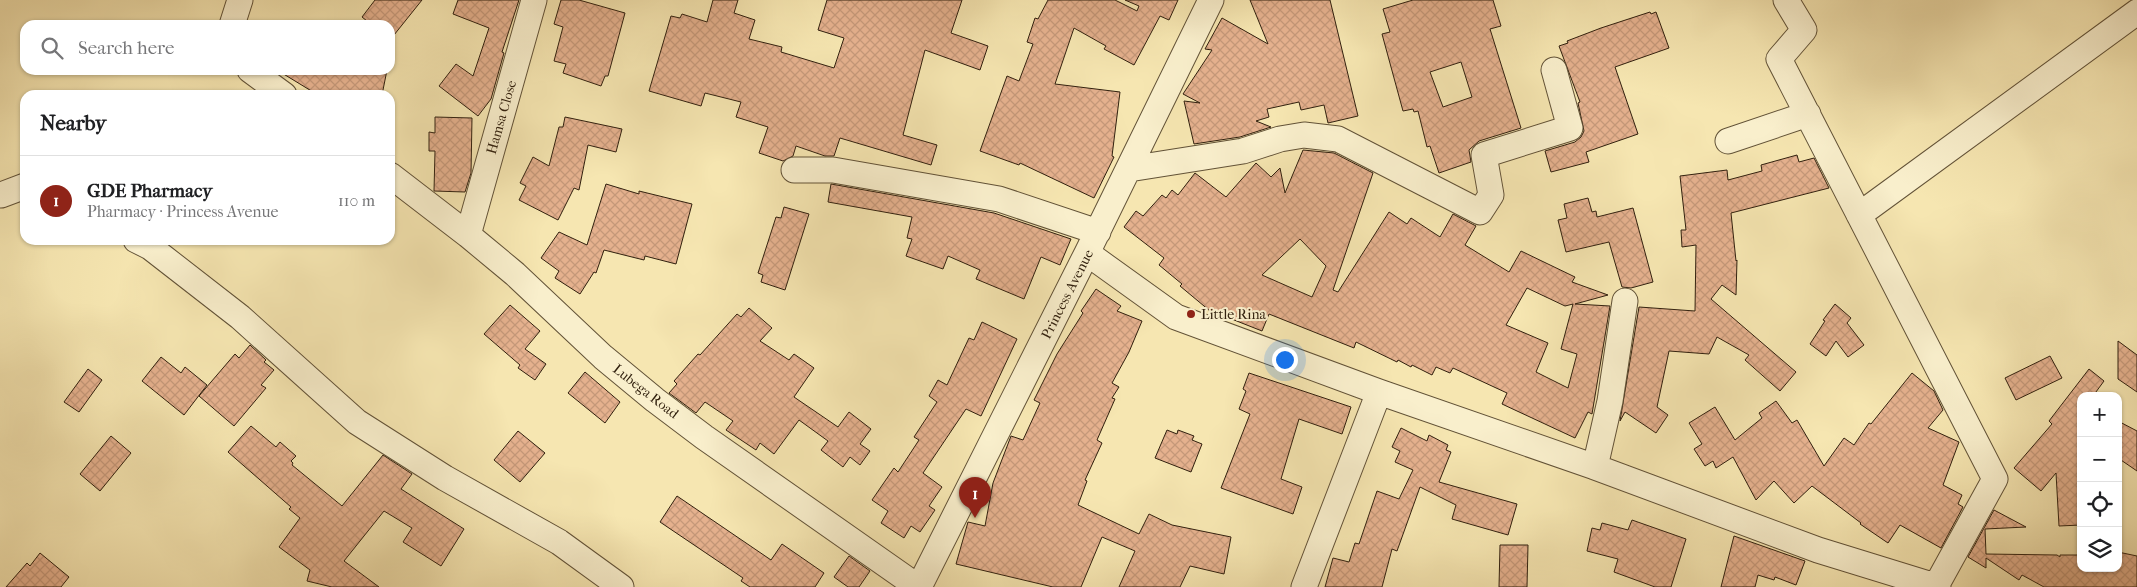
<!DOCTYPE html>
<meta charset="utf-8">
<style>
body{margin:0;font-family:"IM FELL French Canon",serif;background:#f6f6f6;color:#202124}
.controls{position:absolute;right:15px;bottom:15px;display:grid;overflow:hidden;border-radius:10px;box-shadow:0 1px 4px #0004}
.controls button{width:45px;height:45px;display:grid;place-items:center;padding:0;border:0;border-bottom:1px solid #e0e0e0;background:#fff;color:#202124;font:25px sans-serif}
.you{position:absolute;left:1284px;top:359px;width:18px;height:18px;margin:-12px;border:4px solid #fff;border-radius:50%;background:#1a73e8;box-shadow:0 0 0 8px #1a73e833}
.badge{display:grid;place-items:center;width:32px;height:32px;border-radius:50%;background:#8f2418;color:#fff;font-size:16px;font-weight:700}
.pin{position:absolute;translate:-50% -41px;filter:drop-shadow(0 1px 2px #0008)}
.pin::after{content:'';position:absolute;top:26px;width:18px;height:15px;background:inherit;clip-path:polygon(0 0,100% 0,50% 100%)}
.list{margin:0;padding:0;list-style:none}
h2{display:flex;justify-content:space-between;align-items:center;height:65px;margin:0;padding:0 20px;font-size:21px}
h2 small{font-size:16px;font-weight:400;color:#757577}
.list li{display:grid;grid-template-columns:32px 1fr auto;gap:15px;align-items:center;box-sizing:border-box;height:90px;padding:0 20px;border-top:1px solid #e0e0e0}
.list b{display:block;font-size:19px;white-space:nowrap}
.list p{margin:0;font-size:16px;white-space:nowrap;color:#757577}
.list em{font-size:16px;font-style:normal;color:#757577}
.icon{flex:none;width:28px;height:28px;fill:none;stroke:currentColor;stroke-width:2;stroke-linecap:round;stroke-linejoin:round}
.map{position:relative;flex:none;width:2137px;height:587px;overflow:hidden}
.search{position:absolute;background:#fff;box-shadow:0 1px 4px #0004;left:20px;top:20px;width:375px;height:55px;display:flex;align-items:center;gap:12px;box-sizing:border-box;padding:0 18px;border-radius:15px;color:#757577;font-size:19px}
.panel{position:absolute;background:#fff;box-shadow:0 1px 4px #0004;left:20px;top:90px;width:375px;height:155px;border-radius:15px}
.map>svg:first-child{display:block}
.building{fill:url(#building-cross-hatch);stroke:#31200e;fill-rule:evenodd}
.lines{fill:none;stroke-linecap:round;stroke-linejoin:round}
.minor-casing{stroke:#625237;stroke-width:27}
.minor{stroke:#f9efcc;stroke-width:25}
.poi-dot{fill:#8f2418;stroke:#f9efcc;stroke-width:2}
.labels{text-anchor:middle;stroke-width:4;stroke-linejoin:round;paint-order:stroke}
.street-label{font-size:14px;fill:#31200e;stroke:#f9efcc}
.poi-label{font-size:14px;fill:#31200e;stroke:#f9efcc;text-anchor:start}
</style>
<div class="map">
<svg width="2137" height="587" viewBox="0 0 2137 587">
<defs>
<pattern id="building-cross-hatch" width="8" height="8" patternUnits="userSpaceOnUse" patternTransform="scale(1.25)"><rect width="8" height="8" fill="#e5b18e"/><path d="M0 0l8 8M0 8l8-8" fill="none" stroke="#c59879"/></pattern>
</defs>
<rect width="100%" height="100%" fill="#f6e6b1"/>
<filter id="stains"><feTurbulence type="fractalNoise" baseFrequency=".004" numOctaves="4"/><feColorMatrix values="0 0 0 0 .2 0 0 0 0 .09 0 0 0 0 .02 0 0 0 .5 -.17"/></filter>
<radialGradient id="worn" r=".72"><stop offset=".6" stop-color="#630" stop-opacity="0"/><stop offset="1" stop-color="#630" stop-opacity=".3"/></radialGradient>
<path class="building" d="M375,0h47l-32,40v-15h-18l-10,-8z
M458,0h61l-17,52 2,1 -13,46 -13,17 -39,-30 17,-22 17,12 16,-48 -36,-14z
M561,0h18l46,13 -17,63h-3l-4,10 -38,-13 3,-9 -12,-3 9,-34 -9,-3z
M713,0h25l-4,13 21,7 -6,19 33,8 -1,5 53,16 10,-30 -26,-8 9,-30h135l-11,33 37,13 -8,24 -55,-20 -22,85 34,10 -6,20 -91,-27 -6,18h-9l-29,-10 -3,10 -10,5 -24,-8 9,-26 -32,-10 5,-15 -36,-9 -4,13 -52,-15 22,-75 9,2 2,-4 25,8z
M1048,0h67l22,11 2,-5 -14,-6h53l-9,20 -9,-4 -26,49 -30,-16 2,-3 -32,-18 -19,56 65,8 -8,64 2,1 -20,41 -74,-35 -1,2 -39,-14 27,-75 12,5 14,-37 -6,-2 8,-24 3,1z
M1250,0h80l28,116 -30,7 -4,-18 -23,5 -2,-8 -32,7 2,8 -13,4 15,6 -31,10 -46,7 -10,-43 16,2 -17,-9 29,-44 -7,-1 17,-31 46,26z
M1413,0h80l8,26 -11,3 31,99 -42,13 -10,9 2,12 -32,11 -9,-27 -3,1 -9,-36 -4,1 -1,-3 -10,2 -21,-77 8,-2 -7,-23zM1461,62l11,35 -29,10 -13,-35z
M1650,12l1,2 5,-2 13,36 -54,19 23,67 -52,18 3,10 -38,10 -6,-21 30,-9 6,-5 3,-6 -6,-28 2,-1 -21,-56 9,-3 -1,-2 34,-13z
M277,70h110l-5,25h-64z
M435,117l37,1 -1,55 -6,19 -31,-1 1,-40h-6v-19l6,1z
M565,117l57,12 -6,23 -28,-7 -9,45 -5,-2 -16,32 -39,-20 7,-14 -6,-3 13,-26 16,9 10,-39h4z
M1303,150l31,3 39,20 -40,117 5,2 51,-80 18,12 4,-6 29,19 13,-23 23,12 -11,19 44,27 12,-21 54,26 -3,5 36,13 -33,9 35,2 -18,108 -4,-2 -13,26 -73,-34 5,-11 -54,-25 -3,5 -14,-6 -4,8 -20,-10 -1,2 -13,-7 -1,2 -41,-20 -2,6 -85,-34 -7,17 -43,-17 -3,2 -36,-30 2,-2 -23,-19 5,-7 -40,-31 12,-16 7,5 19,-21 4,3 6,-8 6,5 17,-22 31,24 30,-34 15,14 9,-9 5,25zM1300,239l26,27 -14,31 -50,-22zM1527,288l38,18 8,-2 -12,45 16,5 -9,34 -32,-16 12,-29 -42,-18z
M1797,155l2,7 15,-4 15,30 -98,25 5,48 1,-1 -1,35 -14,-10 -11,14 85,73 -16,19 -35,-31 4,-5 -32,-18 -8,17 -40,-3 -12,56 11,8 -12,18 -31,-21 -5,9 19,-114 56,4 1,-66 -14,2 -1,-17h5l-6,-54 47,-6 1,10 34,-9 -1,-6z
M606,184l33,10v-3l53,13 -16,60 -31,-8 -1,4 -40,-10 -8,23 -2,-1 -14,22 -25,-16 4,-7 -18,-13 18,-26 28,13z
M831,184l163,29 77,26 -11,26 -19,-8 -17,42 -48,-20 4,-9 -32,-14 -5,13 -37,-13 6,-17 -5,-1 5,-21 -84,-15z
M1588,198l4,14 4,-1 1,6 36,-9 20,74 -22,6 -9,-1 -13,-45 -43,10 -8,-32 9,-2 -3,-14z
M784,207l25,7 -24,76 -24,-8 2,-7 -5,-2 18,-56 5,1z
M1096,289l25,17 -4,5 25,10 -13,31 -17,31 7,4 -7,11 3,1 -18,41 5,3 -17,37 2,1 -9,24 61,29 10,-20 23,11 59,12 -7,37 -34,-8 -10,21h-61l16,-36 -33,-14 -21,50h-28l-97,-23 12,-42 17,4 8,-43 18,-47 12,4 17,-37 -6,-3 23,-46 26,-41 -2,-2z
M1835,304l16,14 -4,5 17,22 -16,12 -12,-16 -10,15 -16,-12 15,-23 -2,-1z
M510,305l30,26 -15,18 21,15 -11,16 -17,-12 2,-3 -36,-31z
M749,308l23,20 -12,13 29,19 5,-6 20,14 -20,29 44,30 11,-15 22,17 -11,15 10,7 -10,14 -10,-8 -7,10 -22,-17 7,-9 -29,-21 -25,34 -14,-11 -4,7 -30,-20 7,-9 -28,-19 -9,11 -27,-20 8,-9 -3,-3 24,-27 2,1 37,-41 4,3z
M982,322l35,17 -36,77 -15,-7 -43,64 19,14 -13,19 6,4 -15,22 -9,-6 -7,12 -23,-15 7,-12 -16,-11 22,-32 4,4 21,-32 -5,-3 23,-35 -8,-6 9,-16 9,5 22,-47 5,2z
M2118,341l19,14v37l-19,-13z
M250,345l16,15 -2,2 10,8 -13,15 5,3 -32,38 -35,-30 36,-42 4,4z
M2050,356l12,22 -46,22 -11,-22z
M161,357l20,16 4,-6 22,18 -23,30 -42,-34z
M88,369l14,11 -23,32 -15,-10z
M2089,369l15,12 -11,15h-12v129l-22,1 -3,-53 -15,18 -27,-23 38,-44 -3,-3z
M585,372l35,30 -15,21 -37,-30z
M1249,373l102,34 -9,27 -43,-15 -18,60 21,8 -9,27 -72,-26 29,-74 -11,-5 7,-18 -3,-2z
M1912,373l22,18 9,19 -15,18 31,14 -16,43 19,10 -4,9 5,3 -22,41 -41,-23 -12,18 -28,-19 1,-1 -49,-37 -18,17 -20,-22 -18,19 -23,-43 -17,11 -3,-7 -8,5 -11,-17 8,-5 -13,-21 26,-16 20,33 27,-22 -3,-5 17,-12 16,22 5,-3 27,46 20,-28 10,7 15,-22 2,1z
M2118,421l19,10v40l-19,-13z
M251,426l25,21 4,-5 16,14 -5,5 2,2 -1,2 50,41 41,-51 29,19 -11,15 63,40 -23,37 -38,-24 9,-14 -28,-17 -40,50 35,26h-47l-25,-6 3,-11 -31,-23 21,-29 -11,-9 2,-2 -63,-55z
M1401,428l26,13 2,-6 19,10 -2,5 5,2 -12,30 78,22 -9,31 -56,-16 4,-14 -36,-18 -23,64 -5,-2 -10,38h-57l8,-29 16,4 6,-19 4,1 18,-53 22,8 14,-29 -18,-8 5,-11 -8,-4z
M1167,430l10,4 1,-4 16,6 -2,4 10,4 -11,28 -36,-14z
M518,431l27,22 -25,29 -26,-22z
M111,436l20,17 -31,38 -20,-17z
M677,496l94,64 11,-16 42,29 -9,14h-65l-9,-6 2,-3 -83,-56z
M1994,510l32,17 -41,2 1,25 71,1 3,2v-2h21v13h37v-16l19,4v31h-93l-22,-12 -3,5 -33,-22v10l-18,-11z
M1632,520l54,19 -15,48h-16l-41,-15 4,-13 -31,-8 5,-23 8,2 2,-7 26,7z
M1734,536l71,25 -9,24 -21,-8 -1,3 -16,-5 -3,12h-34z
M1500,545h28l-1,42h-28z
M40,553l29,24 -8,10h-55l21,-24 3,3z
M849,556l21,15 -11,16h-11l-14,-10z"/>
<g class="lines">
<defs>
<path id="minor" d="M1786,0l18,30 -25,29 216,420 -59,107
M232,25l8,-25
M250,70l34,25
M1728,141l80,-27
M1129,169l114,-18 37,-12 24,-4 34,4 142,73 11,-17 -7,-40 86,-27 -16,-58
M794,170h39l166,29 99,33
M390,175l78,60 47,39 88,83 52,43 49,37 214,150
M1,195l24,-9
M1859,215l278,-203
M468,235l66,-235
M136,240l14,7 90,70 117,105 88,56 114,64 62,45
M1087,253l89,64 203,75 216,75 223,83 120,37
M1595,467l15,-66 15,-100
M919,587l168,-334 124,-253
M1304,587l75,-195"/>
</defs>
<use href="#minor" class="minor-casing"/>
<use href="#minor" class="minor"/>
</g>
<circle class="poi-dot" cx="1191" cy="314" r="5"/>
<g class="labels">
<g class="street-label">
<text transform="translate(501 117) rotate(-74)" y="5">Hamsa Close</text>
<text transform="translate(1067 294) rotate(-63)" y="5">Princess Avenue</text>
<text transform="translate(646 391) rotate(38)" y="5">Lubega Road</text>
</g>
<g class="poi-label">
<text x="1201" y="319">Little Rina</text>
</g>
</g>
<rect width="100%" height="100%" filter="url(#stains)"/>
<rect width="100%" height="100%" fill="url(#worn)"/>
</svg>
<div class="controls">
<button>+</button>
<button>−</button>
<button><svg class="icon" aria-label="locate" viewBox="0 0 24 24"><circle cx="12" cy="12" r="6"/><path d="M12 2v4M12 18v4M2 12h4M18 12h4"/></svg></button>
<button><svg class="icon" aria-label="layers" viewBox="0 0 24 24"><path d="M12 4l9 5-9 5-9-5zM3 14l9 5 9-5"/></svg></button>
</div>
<div class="you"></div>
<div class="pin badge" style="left:975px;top:518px">1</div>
<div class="search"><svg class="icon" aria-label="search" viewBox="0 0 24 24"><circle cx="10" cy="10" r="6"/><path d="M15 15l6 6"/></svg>Search here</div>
<section class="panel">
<h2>Nearby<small></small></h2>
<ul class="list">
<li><span class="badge">1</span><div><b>GDE Pharmacy</b><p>Pharmacy · Princess Avenue</p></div><em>110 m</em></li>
</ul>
</section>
</div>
